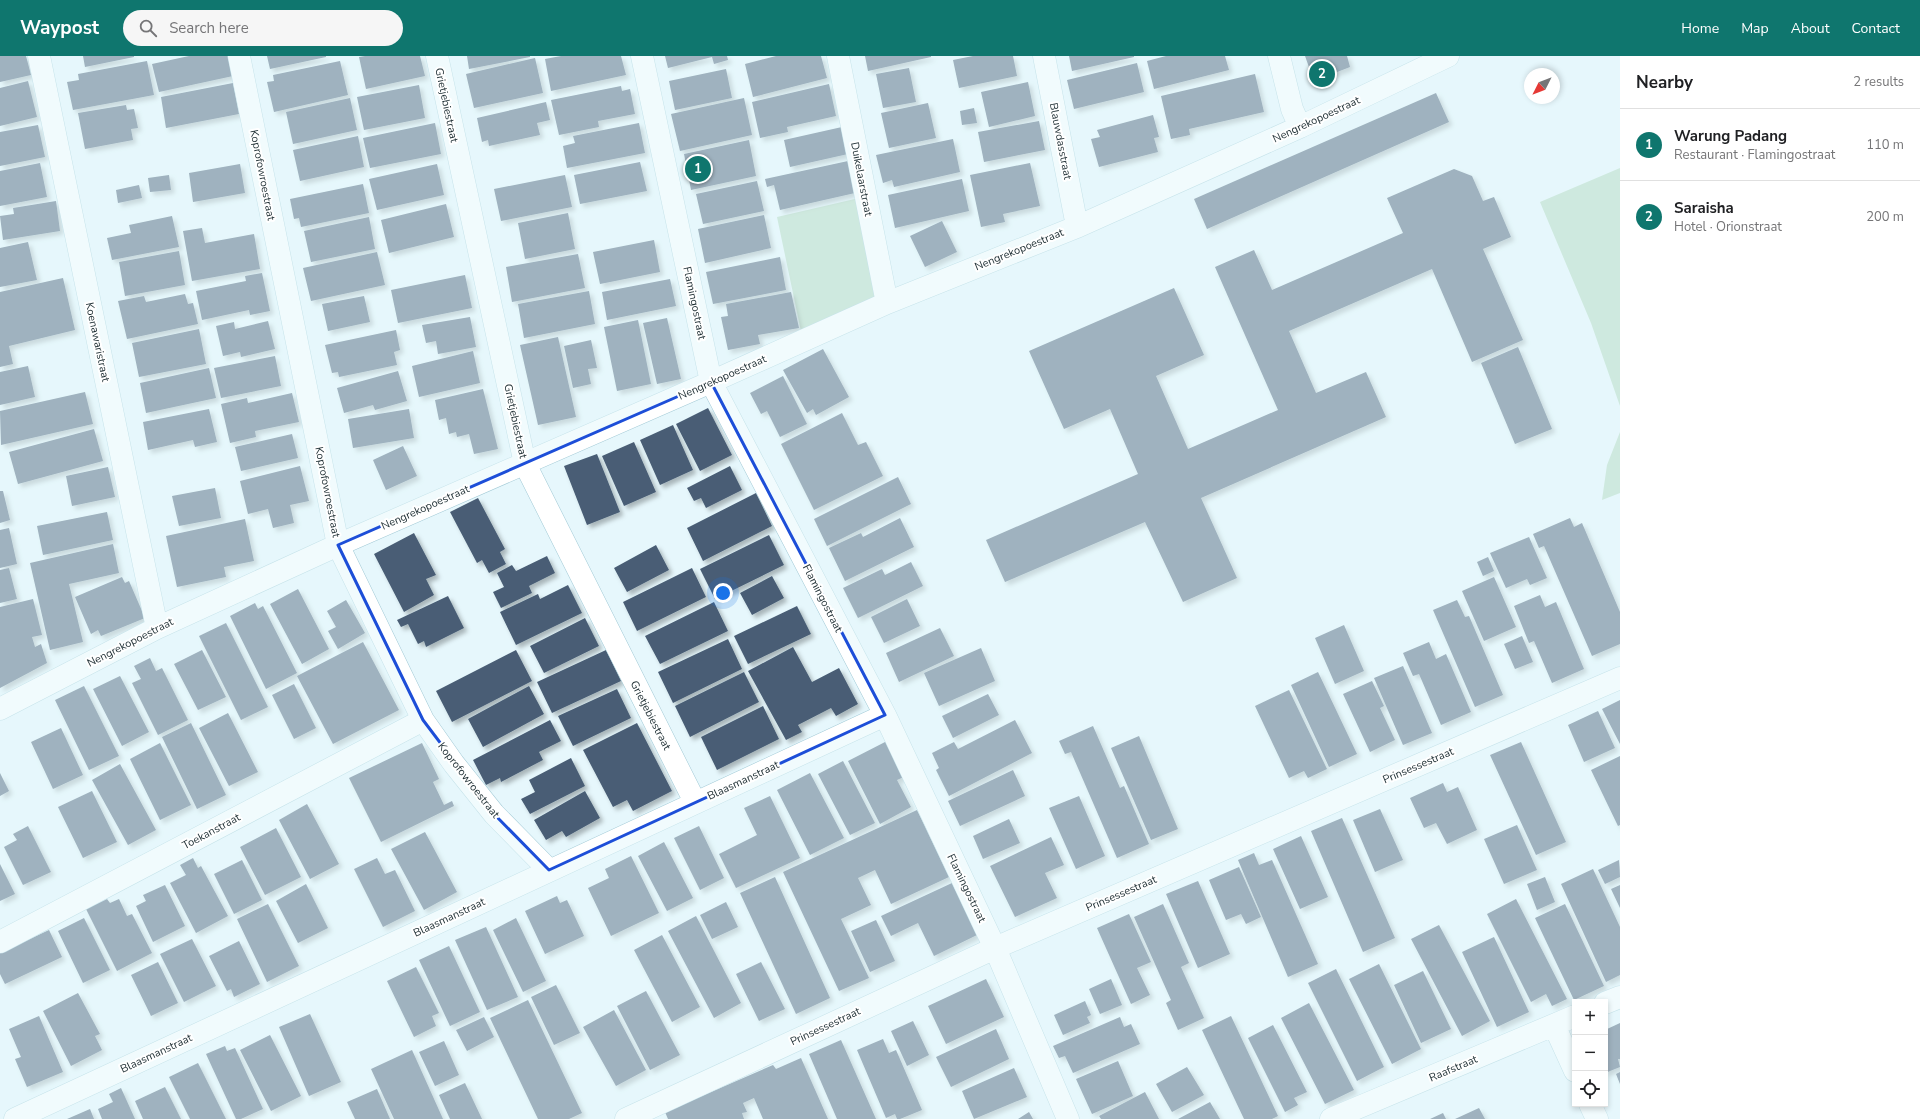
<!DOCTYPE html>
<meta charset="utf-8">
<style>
body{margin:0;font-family:"Nunito Sans",sans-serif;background:#f6f6f6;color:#202124}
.controls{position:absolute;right:12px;bottom:12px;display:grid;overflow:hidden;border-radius:0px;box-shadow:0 2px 6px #0003}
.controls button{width:36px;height:36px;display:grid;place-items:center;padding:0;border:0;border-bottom:1px solid #e0e0e0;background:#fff;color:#202124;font:20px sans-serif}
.compass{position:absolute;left:1524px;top:12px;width:36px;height:36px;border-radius:50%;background:#fff;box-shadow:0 2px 6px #0003;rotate:228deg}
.you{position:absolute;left:723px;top:537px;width:14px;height:14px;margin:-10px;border:3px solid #fff;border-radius:50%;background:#1a73e8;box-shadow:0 0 0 6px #1a73e833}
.badge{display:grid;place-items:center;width:26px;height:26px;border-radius:50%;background:#0f766e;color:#fff;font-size:13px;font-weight:700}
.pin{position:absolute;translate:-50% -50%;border:2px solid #fff;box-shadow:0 1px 4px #0006}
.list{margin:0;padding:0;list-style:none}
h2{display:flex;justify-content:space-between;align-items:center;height:52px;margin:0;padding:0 16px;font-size:17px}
h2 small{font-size:13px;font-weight:400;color:#757577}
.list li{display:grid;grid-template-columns:26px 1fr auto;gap:12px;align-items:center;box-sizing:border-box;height:72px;padding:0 16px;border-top:1px solid #e0e0e0}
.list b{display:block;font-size:15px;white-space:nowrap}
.list p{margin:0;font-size:13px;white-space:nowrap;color:#757577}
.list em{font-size:13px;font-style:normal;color:#757577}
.icon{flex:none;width:22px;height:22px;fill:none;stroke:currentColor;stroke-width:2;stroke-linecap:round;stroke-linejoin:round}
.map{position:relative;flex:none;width:1620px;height:1063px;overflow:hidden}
header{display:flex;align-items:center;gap:24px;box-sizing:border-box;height:56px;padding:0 20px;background:#0f766e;color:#fff}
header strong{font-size:19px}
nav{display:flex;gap:22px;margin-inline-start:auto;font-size:14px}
.search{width:280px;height:36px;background:#f6f6f6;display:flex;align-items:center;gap:10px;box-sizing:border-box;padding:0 14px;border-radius:22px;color:#757577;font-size:15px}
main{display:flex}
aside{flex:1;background:#fff}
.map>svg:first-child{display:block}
.green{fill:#b2d7bc}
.building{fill:#485d74;filter:url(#shadow)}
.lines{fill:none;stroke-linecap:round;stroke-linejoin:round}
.minor-casing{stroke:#a2cad6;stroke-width:23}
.minor{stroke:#fff;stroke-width:22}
.marked{fill:none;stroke:#1d4ed8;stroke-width:3;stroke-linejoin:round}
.labels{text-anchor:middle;stroke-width:4;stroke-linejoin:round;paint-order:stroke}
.street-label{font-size:11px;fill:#1e2e33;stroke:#fff}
</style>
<header>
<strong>Waypost</strong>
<div class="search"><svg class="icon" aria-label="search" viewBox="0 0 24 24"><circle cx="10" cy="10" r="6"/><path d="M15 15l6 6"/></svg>Search here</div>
<nav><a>Home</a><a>Map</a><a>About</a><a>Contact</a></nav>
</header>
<main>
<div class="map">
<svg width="1620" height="1063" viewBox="0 0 1620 1063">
<defs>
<filter id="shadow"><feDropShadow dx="3.5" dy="3.5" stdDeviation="2" flood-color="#0004"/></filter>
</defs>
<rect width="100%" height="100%" fill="#e6f7fc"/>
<path class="green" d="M1620,112v238l-29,-83 -51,-121z
M859,142l17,100 -74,38 -25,-119z
M1620,376v61l-18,7 5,-35z"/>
<path class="building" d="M0,0h26l5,19 -31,7z
M83,0h51v1l-49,10z
M189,0h39l5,20 -74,16 -7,-28z
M267,0h59v1l-56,12z
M365,0h55l5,20 -59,13 -7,-32z
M467,0h63v1l-61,12z
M561,0h60l5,19 -75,16 -6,-32z
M665,0h62l1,4 -14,4 -2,-7 -44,11z
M776,0h45l6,22 -74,19 -8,-33z
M865,0h66v1l-63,14z
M973,0h40l4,20 -58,12 -6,-28z
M1069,0h65v1l-62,14z
M1166,0h59l4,14 -75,19 -7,-28z
M1305,0h42l3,11 -36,14z
M535,2l8,35 -69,15 -8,-34z
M147,5l7,34 -81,15 -6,-28 12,-2 -1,-6z
M340,5l8,34 -74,17 -7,-30 7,-1 -1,-6z
M1137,7l7,29 -70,17 -7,-29z
M909,12l7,34 -33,6 -7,-34z
M726,13l6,29 -57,12 -6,-29z
M1255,18l9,38 -75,17 1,6 -19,4 -10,-43z
M28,25l9,36 -37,9v-38z
M1028,26l7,34 -46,11 -8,-35z
M233,27l6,31 -73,14 -5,-31z
M829,28l7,32 -49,11 1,5 -28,6 -8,-36z
M419,29l6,33 -61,12 -7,-33z
M621,30l1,5 8,-2 5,25 -37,7 1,6 -40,8 -8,-35z
M1436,37l13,29 -242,107 -13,-30z
M350,42l7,32 -64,14 -7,-32z
M744,42l8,37 -72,16 -9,-37z
M546,46l4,18 -13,3 3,12 -51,11 -1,-6 -6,2 -5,-24z
M928,47l8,35 -47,10 -8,-35z
M126,49l1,5 7,-1 4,19 -7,1 2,11 -48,9 -7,-36z
M974,52l3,15 -15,2 -2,-14z
M1153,59l6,22 -5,1 4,14 -59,15 -8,-28 9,-2 -3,-7z
M1039,65l6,29 -61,12 -6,-30z
M435,67l6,31 -71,14 -7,-30z
M639,67l6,30 -78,15 -4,-22 12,-3 -2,-7z
M38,69l7,32 -45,9v-34z
M842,71l6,27 -58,13 -6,-27z
M358,80l6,31 -64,14 -7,-31z
M953,83l7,33 -66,15 -2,-7 -9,3 -7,-28z
M749,84l7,36 -65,14 -7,-36z
M848,105l7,32 -75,17 -6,-25 -7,2 -2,-8z
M640,106l7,29 -67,13 -6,-29z
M40,107l7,34 -47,9v-35z
M1030,107l10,43 -37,8 2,8 -24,5 -11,-52z
M240,108l5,29 -52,9 -4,-29z
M437,108l7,31 -67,15 -8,-31z
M1454,113l18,7 11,25 11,-4 17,40 -28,12 40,91 -51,22 -40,-93 -143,62 27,62 50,-21 20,45 -185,81 36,80 -54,24 -38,-80 -140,60 -19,-42 152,-66 -28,-65 -46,20 -35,-78 145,-63 30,67 -48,21 32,73 90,-39 -63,-143 39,-17 18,40 131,-57 -16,-35z
M169,119l2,15 -21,2 -2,-14z
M565,119l7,32 -71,14 -7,-32z
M962,123l7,32 -74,17 -7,-33z
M757,125l7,30 -61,13 -7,-30z
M363,128l6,29 -68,14 -2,-9 -5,1 -4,-20z
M139,129l3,13 -24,5 -2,-13z
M56,145l4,30 -57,9 -3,-24 14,-2 -1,-6z
M446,148l8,33 -65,16 -8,-33z
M568,157l7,36 -50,10 -7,-36z
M764,159l7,33 -66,15 -7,-34z
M172,160l7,31 -67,13 -5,-22 24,-5 -2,-8z
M369,161l6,32 -64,13 -7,-31z
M942,165l15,31 -32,15 -15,-31z
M202,172l3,15 49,-9 6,35 -68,12 -9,-50z
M654,184l6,32 -60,12 -7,-32z
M28,186l9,38 -37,7v-39z
M179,195l6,34 -60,11 -6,-34z
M377,196l8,33 -74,16 -8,-33z
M578,198l7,34 -73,14 -6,-35z
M780,201l6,33 -73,14 -7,-32z
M262,217l8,38 -20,4 -1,-5 -47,10 -6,-29 50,-10 -1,-5z
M465,219l7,33 -74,15 -7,-33z
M63,222l12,52 -66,16 4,18 -13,3v-75z
M670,223l6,27 -69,14 -5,-28z
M589,235l6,33 -71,14 -6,-34z
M791,236l8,36 -41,7 2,9 -32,6 -7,-33 7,-1 -2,-12z
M185,238l3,10 5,-1 5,21 -71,15 -9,-38 26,-5 2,6z
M364,240l6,26 -42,9 -6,-27z
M470,261l6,30 -38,7 -2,-13 -10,2 -4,-18z
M667,262l14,61 -24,5 -14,-61z
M638,264l13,64 -34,7 -13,-64z
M268,265l7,28 -34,8 -1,-5 -17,4 -7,-30 18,-4 1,7z
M199,273l7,35 -67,13 -7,-34z
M396,274l4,20 -6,2 3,13 -58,12 -1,-5 -6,1 -7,-28z
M558,281l18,80 -38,8 -18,-80z
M591,284l6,28 -9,1 3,15 -18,4 -9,-42z
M1518,291l34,82 -37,15 -34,-81z
M823,293l26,48 -33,18 -3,-6 -6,4 -24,-43z
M473,295l7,32 -61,14 -7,-31z
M275,300l6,30 -60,12 -7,-30z
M28,310l7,31 -35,8v-33z
M209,312l7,30 -70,15 -6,-30z
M398,315l9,30 -32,9 -2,-5 -29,8 -7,-25z
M783,320l24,48 -27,13 -13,-26 -6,3 -11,-21z
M483,333l15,60 -24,5 -5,-20 -12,3 -1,-5 -7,2 -3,-16 -7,2 -4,-20z
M85,336l8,32 -92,21 -1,-34z
M292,337l7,29 -44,9 1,6 -26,6 -9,-39 26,-6 1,5z
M708,352l24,47 -32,16 -24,-47z
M209,353l8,33 -22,5 -2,-7 -45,10 -5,-28z
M409,353l5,29 -61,10 -5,-29z
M842,357l16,32 8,-3 17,34 -69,34 -33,-66z
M673,369l20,45 -33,15 -20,-45z
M94,373l9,32 -85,23 -9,-32z
M292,378l6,24 -57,13 -6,-24z
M634,386l22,50 -32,14 -22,-50z
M403,390l14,30 -31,14 -13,-30z
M597,398l23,58 -33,13 -23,-59z
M300,410l9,35 -19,4 4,18 -21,5 -5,-19 -20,5 -8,-33z
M730,410l12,24 -36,18 -5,-10 -7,3 -7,-13z
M108,411l7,30 -43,9 -6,-30z
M898,421l13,27 -84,42 -13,-27z
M215,432l6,30 -42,8 -7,-30z
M0,435h3l7,29 -10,3z
M756,437l16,33 -69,35 -16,-33z
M478,442l27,51 -5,3 6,12 -17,9 -7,-13 -5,3 -27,-51z
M107,456l6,28 -70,15 -6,-29z
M900,462l14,29 -69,34 -16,-33 32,-15 2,4z
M1570,462l4,9 8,-4 38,89v32l-28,12 -48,-110 -5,2 -6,-14z
M245,463l9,42 -30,6 2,10 -49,10 -11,-51z
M9,472l8,36 -17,4v-38z
M414,477l22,42 -10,4 8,16 -30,17 -30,-58z
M769,479l15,30 -69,34 -15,-30z
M1529,481l18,41 -17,7 -3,-6 -21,9 -16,-35z
M113,488l6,29 -50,11 14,58 -33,8 -20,-87z
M656,489l13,25 -42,22 -13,-24z
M547,500l8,17 -26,13 3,7 -31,15 -8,-16 11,-5 -7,-14 15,-8 4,6z
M1488,501l6,14 -11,5 -6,-14z
M911,506l12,24 -65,32 -15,-30 39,-19 3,6z
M9,512l8,31 -17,4v-33z
M692,512l14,29 -69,34 -14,-29z
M772,520l12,22 -32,17 -12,-22z
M122,521l3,6 4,-2 16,37 -44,18 -3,-6 -7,4 -16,-37z
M1494,521l22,50 -32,14 -22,-50z
M568,529l14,28 -66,32 -16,-33 38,-18 2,5z
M298,533l31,60 -27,15 -32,-60z
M1540,539l5,12 11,-5 28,67 -32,14 -18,-42 -5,2 -15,-37z
M448,540l16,32 -38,19 -2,-6 -6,3 -10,-20 -7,3 -4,-7z
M33,543l9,36 -10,2 3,10 6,-3 6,19 -47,25v-81z
M907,543l13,27 -36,17 -13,-26z
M346,544l19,33 -27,16 -10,-18 8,-4 -9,-16z
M1457,544l8,17 4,-1 34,79 -28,12 -42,-97z
M714,546l14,29 -68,33 -15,-28z
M255,547l3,6 5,-3 34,67 -31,16 -36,-73z
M797,550l14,28 -63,30 -14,-28z
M585,562l14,28 -55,27 -14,-27z
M226,567l42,84 -27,13 -42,-84z
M1344,569l20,46 -29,13 -20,-46z
M940,572l14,28 -55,26 -13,-29z
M1522,580l11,26 -18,7 -11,-25z
M728,583l14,30 -69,34 -15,-31z
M363,586l36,68 -66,34 -36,-68z
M1429,586l7,17 10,-5 25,58 -30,13 -22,-51 -6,2 -10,-23z
M793,591l19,35 27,-14 19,36 -22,12 -5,-8 -33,17 4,7 -16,8 -38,-69z
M981,592l14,33 -56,25 -15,-33z
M202,594l24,47 -28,13 -24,-46z
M516,594l16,31 -80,41 -16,-31z
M606,594l15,31 -69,32 -15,-31z
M150,602l6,13 6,-3 26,52 -30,15 -26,-52 9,-4 -7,-13z
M1403,610l29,67 -29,12 -29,-67z
M744,616l15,30 -69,35 -15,-31z
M1318,616l39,82 -28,13 -38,-82z
M120,620l29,56 -27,14 -29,-57z
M1372,625l12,25 -4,2 15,32 -25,12 -27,-58z
M294,628l22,44 -22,11 -22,-44z
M84,630l35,70 -30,14 -34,-70z
M529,630l15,28 -61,33 -15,-28z
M617,633l14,29 -58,28 -15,-30z
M1289,634l38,79 -19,9 -4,-7 -15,7 -34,-72z
M988,638l11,21 -46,23 -11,-22z
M1620,644v44l-18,-35z
M763,650l16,33 -62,31 -16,-33z
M1598,655l17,37 -31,14 -16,-37z
M228,657l30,59 -29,14 -30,-58z
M550,664l11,21 -22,11 4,8 -42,22 -1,-4 -14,7 -13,-25z
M1015,664l17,33 -83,43 -13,-26 3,-2 -7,-15 22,-11 4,7z
M191,667l35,72 -29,14 -35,-72z
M637,667l35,68 -39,20 -6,-11 -14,7 -30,-57z
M1093,670l27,62 4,-2 25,58 -32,14 -46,-106 -6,2 -6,-13z
M61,672l22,47 -30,14 -22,-47z
M1139,680l39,93 -27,11 -40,-92z
M887,685l19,35 -9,4 14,27 -31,17 -32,-63z
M1521,686l45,100 -30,13 -46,-100z
M160,687l31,62 -31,15 -30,-61z
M422,687l17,36 -6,3 11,23 8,-4 2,5 -73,36 -32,-64z
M1620,700v69l-2,1 -27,-56z
M571,702l14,28 -55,28 -9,-15 14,-7 -6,-12z
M843,705l32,62 -25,12 -32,-61z
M120,708l36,66 -28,15 -36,-65z
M1013,714l12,26 -65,30 -12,-25z
M0,717l9,18 -9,5z
M810,717l34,65 -34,17 -33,-65z
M1443,727l4,9 11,-5 19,43 -30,14 -11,-21 -12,5 -14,-30z
M92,735l25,51 -34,16 -25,-51z
M585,735l15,27 -34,19 -4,-6 -16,9 -12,-20z
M770,740l30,62 -64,30 -17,-34 38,-19 -13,-27z
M1079,740l26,60 -29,13 -27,-61z
M307,748l32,60 -29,15 -31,-59z
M1380,753l23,51 -28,12 -22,-52z
M917,754l32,67 -58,27 -16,-34 -17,8 13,27 -30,14 28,59 -30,13 -56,-119z
M1342,762l53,120 -32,14 -52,-121z
M1009,763l11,24 -37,16 -10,-23z
M1517,769l20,45 -33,14 -20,-45z
M28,770l23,46 -28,13 -19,-38 13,-7 -4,-6z
M699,770l25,52 -24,12 -26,-52z
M276,772l25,49 -36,18 -25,-48z
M425,776l32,60 -33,18 -33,-61z
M1301,780l27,61 -28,12 -27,-60z
M1051,781l13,28 -19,8 12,25 -42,19 -25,-51z
M664,786l29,56 -26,13 -29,-55z
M1254,797l5,12 13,-5 46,104 -30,13 -50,-117z
M631,800l28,57 -48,23 -23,-48 21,-10 -4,-9z
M193,802l5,10 3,-2 27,50 -32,17 -26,-50 16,-8 -6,-10z
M377,802l8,16 10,-4 20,41 -32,16 -29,-58z
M242,804l20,40 -28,14 -20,-40z
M1619,804l1,17 -15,7 -7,-14z
M0,808l15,30 -15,7z
M1239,811l22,50 -15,7 -5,-10 -15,6 -17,-40z
M1593,813l27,58v48l-14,7 -45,-98z
M775,821l55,121 -34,16 -56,-121z
M1545,821l10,25 -18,8 -10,-26z
M1198,825l32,73 -32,14 -32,-74z
M952,827l25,52 -43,21 -16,-33 -27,13 -10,-20z
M306,828l22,44 -30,15 -22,-42z
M165,829l20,41 -32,16 -17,-36 10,-5 -3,-6z
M1620,829v23l-9,-19z
M557,840l3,7 7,-3 17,36 -39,18 -20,-43z
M107,843l3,4 9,-4 8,17 5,-2 20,39 -35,18 -31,-62z
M1516,843l51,100 -15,7 -6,-12 -15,8 -44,-88z
M726,846l12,25 -26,12 -12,-24z
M268,848l31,62 -32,16 -30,-63z
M1163,848l26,59 -8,4 23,51 -26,12 -12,-27 5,-3 -37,-83z
M1565,848l39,82 -30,14 -39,-82z
M1129,858l22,48 -14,6 13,27 -19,9 -34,-76z
M696,860l45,87 -27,15 -46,-87z
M84,862l26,52 -27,13 -25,-52z
M516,862l30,63 -23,11 -30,-62z
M876,864l19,41 -25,11 -19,-41z
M1439,869l51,96 -28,15 -51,-97z
M486,871l32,70 -31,13 -32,-70z
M49,874l13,27 -57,27 -5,-10v-21z
M662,879l38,72 -28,15 -38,-72z
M1494,881l35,75 -32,15 -35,-75z
M192,883l24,47 -32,16 -24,-48z
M239,885l21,43 -26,13 -3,-8 -4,2 -18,-35z
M449,890l31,66 -30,14 -31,-66z
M158,906l20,41 -27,13 -20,-41z
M761,906l24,47 -26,12 -23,-47z
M1379,908l42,85 -29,15 -43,-85z
M416,911l23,46 -7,3 4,10 -22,11 -27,-56z
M1336,913l48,98 -27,14 -49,-98z
M1423,915l28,58 -30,14 -27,-58z
M986,923l18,38 -58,27 -18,-38z
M1111,923l11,26 -22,9 -11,-25z
M556,929l24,48 -26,12 -23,-48z
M646,935l34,64 -30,15 -33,-64z
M78,937l22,41 -5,2 7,14 -31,16 -28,-55z
M528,944l54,113 -13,6h-31l-48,-101z
M1085,945l6,14 -4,2 3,6 -27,12 -9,-20z
M1309,947l45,87 -29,14 -44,-86z
M614,954l32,60 -30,16 -33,-59z
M310,958l31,68 -32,14 -30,-69z
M39,960l24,56 -36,15 -12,-28 6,-2 -12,-28z
M1231,960l47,100 -6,3h-28l-42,-89z
M484,961l10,20 -27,14 -11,-21z
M1120,961l4,10 7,-3 9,20 -67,29 -8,-17 -6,2 -6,-12z
M913,965l16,34 -22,11 -16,-35z
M1620,967v36h-2l2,8 -15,6v-43z
M1273,969l34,67 -13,6 4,7 -13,7 -37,-74z
M996,973l13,30 -58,28 -15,-30z
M270,979l31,61 -30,15 -31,-61z
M883,983l6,14 7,-3 26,60 -22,9h-3l-2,-5 -9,4 -29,-68z
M841,984l35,79h-39l-28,-65z
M444,985l15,34 -24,11 -16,-34z
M225,990l2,5 8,-3 28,61 -22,10h-5l-30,-65z
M412,994l31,69h-49l-23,-50z
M801,1002l27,61h-65l-9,-21 -11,5 4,9 -5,1 2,6h-76l-3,-7 108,-47 3,4z
M1118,1005l15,35 -41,18 -16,-35z
M198,1007l28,56h-36l-21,-42z
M1187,1011l17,28 -32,17 -16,-28z
M1014,1012l13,29 -53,22 -12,-28z
M1620,1016v12l-4,-10z
M465,1027l17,36h-32l-11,-24z
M165,1031l16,32h-38l-8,-18z
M121,1032l14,31h-33l-4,-10 15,-7 -4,-8z
M377,1033l13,30h-35l-8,-17z
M1145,1036l14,27h-58l-2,-3z
M1210,1046l10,17h-42z
M1479,1052l6,11h-30z
M90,1053l4,10h-27z
M1029,1056l4,7h-15z
M1443,1057l3,6h-16z"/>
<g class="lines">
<defs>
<path id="minor" d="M39,0l118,572
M239,0l99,489 85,175 31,44 40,50 55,56
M437,0l88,408 170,338
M642,0l69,326 174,333 110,233 73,171
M838,0l49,247
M1044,0l31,160 4,10
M1279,0l13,53 8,18
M0,653l157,-81 181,-83 373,-163 176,-79 192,-77 221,-99 148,-71
M0,886l423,-222
M1605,947l15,-6
M1554,969l21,46
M1590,1048l7,15
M15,1063l870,-404
M626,1063l369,-171 625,-270
M1331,1063l244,-103"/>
</defs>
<use href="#minor" class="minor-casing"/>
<use href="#minor" class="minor"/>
</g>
<path d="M0 0H1620V1063H0ZM711,326l174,333 -336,155 -55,-56 -71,-94 -85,-175z" fill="#e6f7fc" fill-opacity=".55" fill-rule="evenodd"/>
<path class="marked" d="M711,326l174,333 -336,155 -55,-56 -71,-94 -85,-175z"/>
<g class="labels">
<g class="street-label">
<text transform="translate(447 49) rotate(78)" y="4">Grietjebiestraat</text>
<text transform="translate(1316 63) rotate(-25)" y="4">Nengrekopoestraat</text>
<text transform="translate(1061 85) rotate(79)" y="4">Blauwdasstraat</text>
<text transform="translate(263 119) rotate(79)" y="4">Koprofowroestraat</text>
<text transform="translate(862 123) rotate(79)" y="4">Duikelaarstraat</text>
<text transform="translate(1019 193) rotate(-22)" y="4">Nengrekopoestraat</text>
<text transform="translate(695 247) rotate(78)" y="4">Flamingostraat</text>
<text transform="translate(98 286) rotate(78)" y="4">Koenawaristraat</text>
<text transform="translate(722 321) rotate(-24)" y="4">Nengrekopoestraat</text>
<text transform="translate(516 365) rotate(78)" y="4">Grietjebiestraat</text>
<text transform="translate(328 436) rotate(79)" y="4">Koprofowroestraat</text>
<text transform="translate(425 451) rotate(-24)" y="4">Nengrekopoestraat</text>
<text transform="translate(823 542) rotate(63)" y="4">Flamingostraat</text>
<text transform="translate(130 586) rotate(-27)" y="4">Nengrekopoestraat</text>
<text transform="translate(651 659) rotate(63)" y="4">Grietjebiestraat</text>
<text transform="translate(1418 709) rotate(-23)" y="4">Prinsessestraat</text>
<text transform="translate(469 724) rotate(52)" y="4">Koprofowroestraat</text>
<text transform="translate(743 724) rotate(-25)" y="4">Blaasmanstraat</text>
<text transform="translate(211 775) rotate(-28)" y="4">Toekanstraat</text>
<text transform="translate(967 832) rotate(64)" y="4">Flamingostraat</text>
<text transform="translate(1121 837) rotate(-23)" y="4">Prinsessestraat</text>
<text transform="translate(449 861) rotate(-25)" y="4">Blaasmanstraat</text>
<text transform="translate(825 970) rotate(-25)" y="4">Prinsessestraat</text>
<text transform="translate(156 997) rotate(-25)" y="4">Blaasmanstraat</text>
<text transform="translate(1453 1012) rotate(-23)" y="4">Raafstraat</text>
</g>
</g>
</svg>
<div class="controls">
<button>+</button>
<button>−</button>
<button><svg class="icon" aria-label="locate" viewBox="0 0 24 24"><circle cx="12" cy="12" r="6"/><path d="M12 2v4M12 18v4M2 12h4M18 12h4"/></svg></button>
</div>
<svg class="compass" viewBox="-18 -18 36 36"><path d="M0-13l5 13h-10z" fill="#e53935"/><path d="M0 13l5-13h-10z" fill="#757577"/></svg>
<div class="you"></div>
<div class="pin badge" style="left:698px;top:113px">1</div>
<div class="pin badge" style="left:1322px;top:18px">2</div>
</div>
<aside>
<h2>Nearby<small>2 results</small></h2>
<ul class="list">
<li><span class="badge">1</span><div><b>Warung Padang</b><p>Restaurant · Flamingostraat</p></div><em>110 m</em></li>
<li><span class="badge">2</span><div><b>Saraisha</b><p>Hotel · Orionstraat</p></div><em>200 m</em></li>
</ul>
</aside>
</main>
